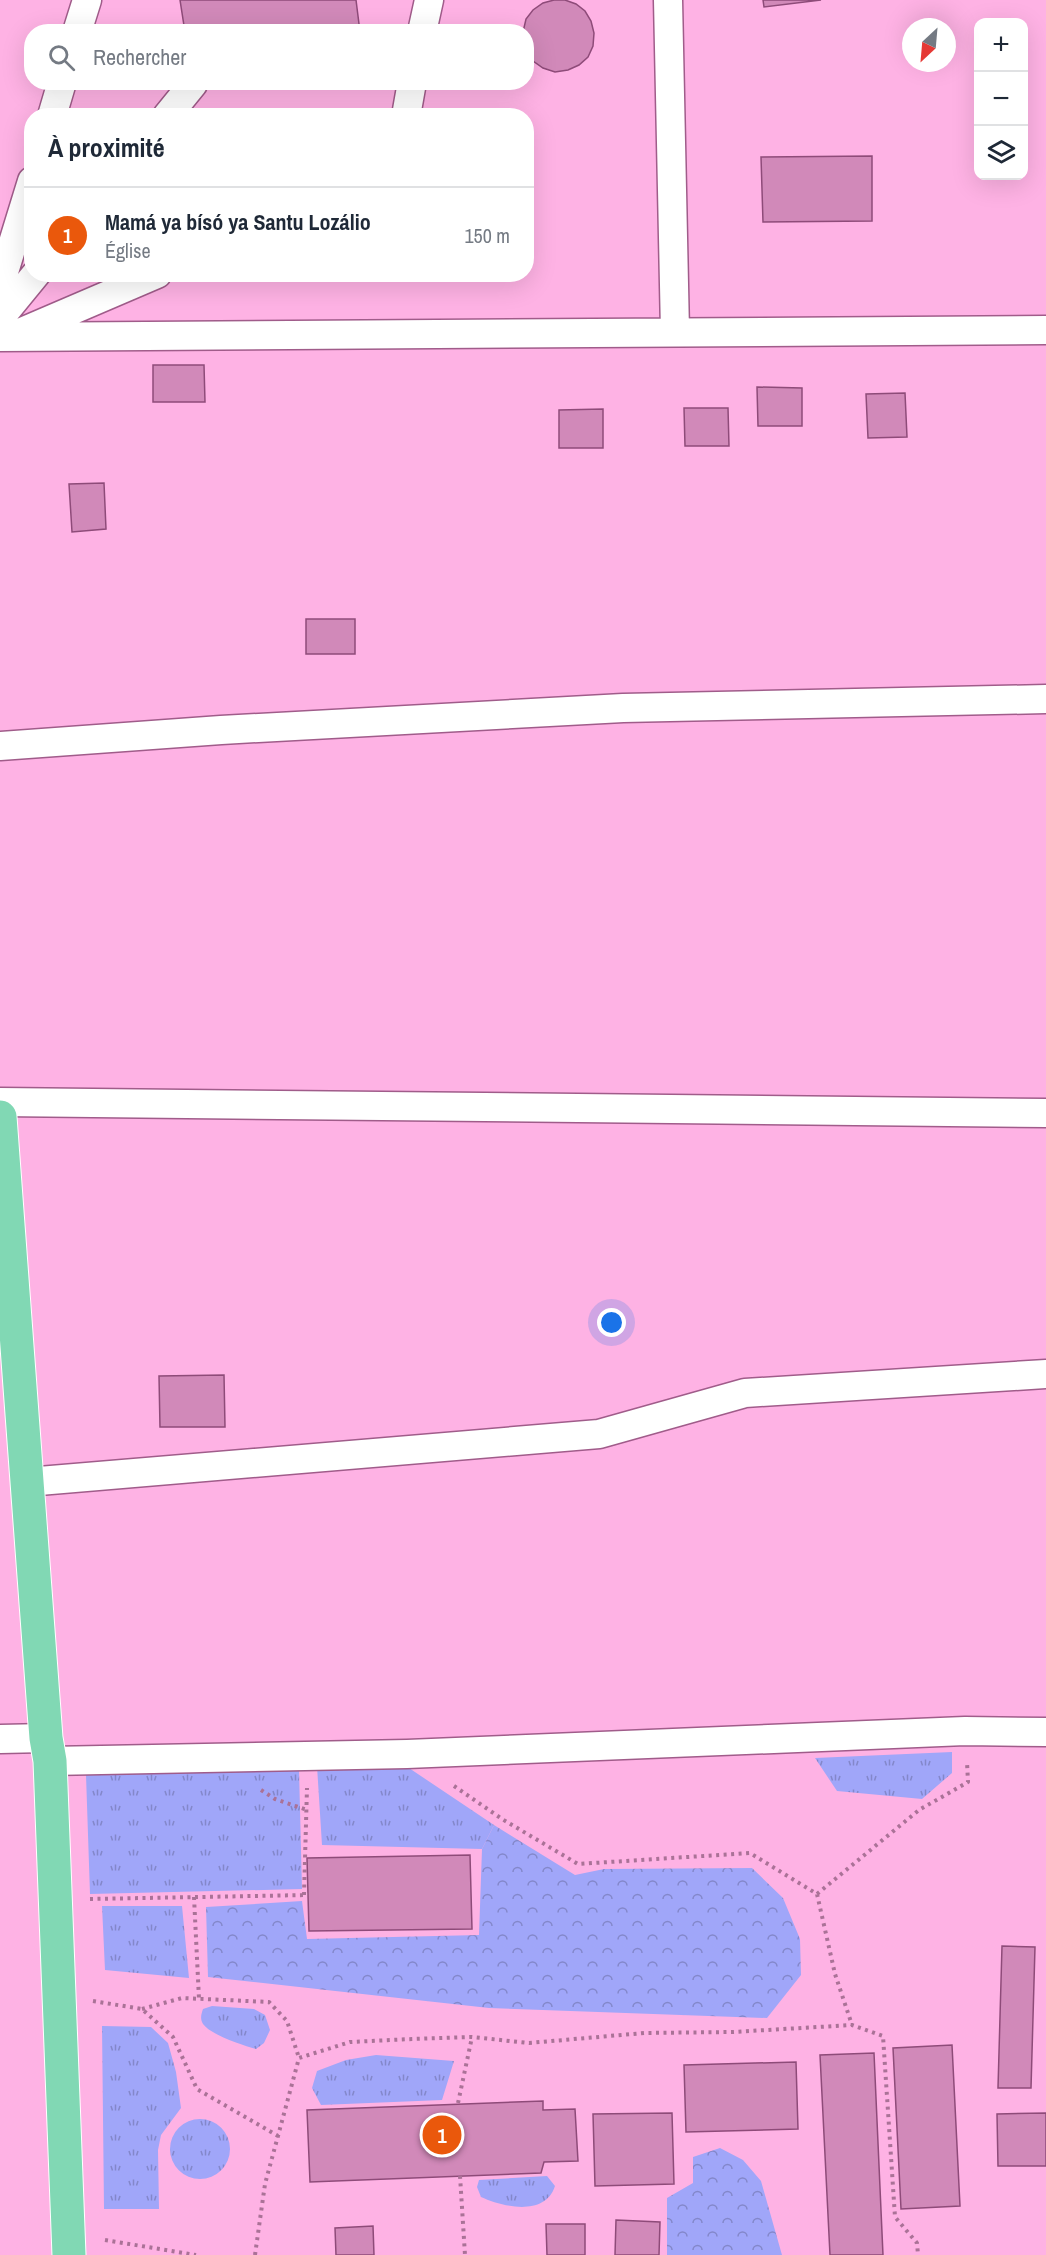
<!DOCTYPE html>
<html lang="fr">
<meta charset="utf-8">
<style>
body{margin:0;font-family:"Archivo Narrow",sans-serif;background:#f6f6f7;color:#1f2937}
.controls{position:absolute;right:18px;top:18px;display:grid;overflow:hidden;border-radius:12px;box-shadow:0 6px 24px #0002}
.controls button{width:54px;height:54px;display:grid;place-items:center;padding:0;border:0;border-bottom:2px solid #e0e1e3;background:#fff;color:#1f2937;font:30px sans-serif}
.compass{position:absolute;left:902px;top:18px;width:54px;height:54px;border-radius:50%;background:#fff;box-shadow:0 6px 24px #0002;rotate:206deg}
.you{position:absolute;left:612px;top:1323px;width:21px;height:21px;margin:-15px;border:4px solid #fff;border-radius:50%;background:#1a73e8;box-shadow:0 0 0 9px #1a73e833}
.badge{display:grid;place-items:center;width:39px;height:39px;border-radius:50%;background:#ea580c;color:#fff;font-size:20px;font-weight:700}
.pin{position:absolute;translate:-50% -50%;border:3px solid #fff;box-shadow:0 2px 6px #0006}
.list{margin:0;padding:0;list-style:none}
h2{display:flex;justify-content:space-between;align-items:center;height:78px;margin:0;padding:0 24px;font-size:26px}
h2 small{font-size:20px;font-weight:400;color:#747a83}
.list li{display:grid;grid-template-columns:39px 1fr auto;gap:18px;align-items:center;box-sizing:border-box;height:96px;padding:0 24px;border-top:2px solid #e0e1e3}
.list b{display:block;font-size:22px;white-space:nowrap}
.list p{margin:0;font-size:20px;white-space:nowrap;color:#747a83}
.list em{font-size:20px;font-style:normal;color:#747a83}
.icon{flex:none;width:33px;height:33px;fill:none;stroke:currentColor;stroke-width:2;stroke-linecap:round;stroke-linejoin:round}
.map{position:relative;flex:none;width:1046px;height:2255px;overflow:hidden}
.search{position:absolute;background:#fff;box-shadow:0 6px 24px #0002;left:24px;top:24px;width:510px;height:66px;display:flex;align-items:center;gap:15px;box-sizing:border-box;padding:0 21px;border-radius:24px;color:#747a83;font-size:22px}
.panel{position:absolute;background:#fff;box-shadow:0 6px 24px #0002;left:24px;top:108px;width:510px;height:174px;border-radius:24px}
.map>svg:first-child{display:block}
.grass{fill:url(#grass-tufts)}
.park{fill:url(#park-crowns)}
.building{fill:#d189b9;stroke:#8e4b79;stroke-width:1.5}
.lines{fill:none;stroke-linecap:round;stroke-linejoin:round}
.minor-casing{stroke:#a05c8a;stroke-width:31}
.primary-casing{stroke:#fff;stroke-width:35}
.path{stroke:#aa7297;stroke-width:4;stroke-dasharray:3 4.5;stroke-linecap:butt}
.minor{stroke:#fff;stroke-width:28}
.primary{stroke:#81d8b4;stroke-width:33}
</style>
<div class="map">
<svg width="1046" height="2255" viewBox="0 0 1046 2255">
<defs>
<pattern id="grass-tufts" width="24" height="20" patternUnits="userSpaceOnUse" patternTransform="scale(1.5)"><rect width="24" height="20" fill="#a0a6f9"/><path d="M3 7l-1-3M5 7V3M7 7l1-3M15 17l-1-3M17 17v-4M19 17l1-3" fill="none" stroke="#8387ca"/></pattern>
<pattern id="park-crowns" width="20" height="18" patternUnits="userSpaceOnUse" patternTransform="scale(1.5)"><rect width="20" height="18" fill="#a0a6f9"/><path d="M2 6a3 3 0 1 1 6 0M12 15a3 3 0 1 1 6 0" fill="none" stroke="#8387ca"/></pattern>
</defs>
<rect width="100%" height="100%" fill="#feb2e4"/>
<path class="grass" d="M952,1752v21l-30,26 -85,-8 -22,-33z
M403,1764l91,61 -12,24 -160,-4 -5,-79z
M299,1769l3,120 -212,5 -4,-119z
M102,1906h80l7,72 -84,-8z
M212,2006l42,3 11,6 5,15 -6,13 -8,6c-14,-4 -45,-14 -53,-25 -3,-5 -2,-9 0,-15z
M102,2026l49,1 17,16 8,29 5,36 -20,27 -3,15 1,59h-55z
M376,2055l78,6 -12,39 -121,5 -9,-17 5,-17 29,-11z
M170 2149a30 30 0 1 1 60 0a30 30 0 1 1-60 0Z
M547,2176l8,10c-10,31 -52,21 -74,11l-4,-10 2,-7z"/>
<path class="park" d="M494,1825l81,50 29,-6 148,-1 31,30 17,41 1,36 -34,43 -278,-10 -281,-31 -2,-70 96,-6 5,38 172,-4 3,-86z
M720,2148l23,12 18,21 21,74h-115v-57l26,-15v-26z"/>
<path class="building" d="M180,0h176l4,32h-175z
M554,0h11l11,4 9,7 6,10 3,12 -1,13 -5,11 -9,8 -11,5 -13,2 -12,-4 -10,-7 -7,-9v-20h-3l3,-13 7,-9 10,-7z
M763,0h58l-57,7z
M872,156v65l-109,1 -2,-65z
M153,365h51l1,37h-52z
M757,387l45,1v38h-44z
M905,393l2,44 -39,1 -2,-44z
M684,408h44l1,38h-44z
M603,409v39h-44v-38z
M104,483l2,46 -34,3 -3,-48z
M306,619h49v35h-49z
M224,1375l1,52h-65l-1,-51z
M470,1855l2,74 -163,2 -2,-73z
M1002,1946l33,1 -4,141h-33z
M952,2045l8,161 -59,3 -8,-161z
M874,2053l9,202h-53l-10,-200z
M796,2062l2,67 -112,3 -2,-67z
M543,2101v9l32,-1 3,52 -34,1 -3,11 -231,9 -3,-72z
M672,2113l2,71 -79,2 -2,-72z
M1046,2113v53h-48l-1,-52z
M616,2220l44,2 -1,33h-44z
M546,2224h39v31h-38z
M373,2226l1,29h-38l-1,-27z"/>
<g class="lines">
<defs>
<path id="minor" d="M668,0l7,332
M77,32l10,-32
M422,32l7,-32
M52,116l10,-34
M167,116l26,-32
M406,116l6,-34
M0,285l32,-104
M0,318l36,-44
M24,331l133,-57
M0,337l1046,-7
M0,746l221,-16 402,-22 423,-9
M0,1102l1046,11
M27,1482l572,-48 146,-41 301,-19
M0,1739l46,-1
M50,1761l357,-7 558,-23 81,1"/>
<path id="primary" d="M0,1117l46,621 4,23 19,494"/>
</defs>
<use href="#minor" class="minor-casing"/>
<use href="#primary" class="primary-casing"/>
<path class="path" d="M454,1786l48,33 76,45 172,-11 67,41 18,80 17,51
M261,1790l14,9 32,11
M817,1894l102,-84 49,-28 -1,-20
M304,1895l3,-107
M194,1897l5,102
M90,1899l218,-4
M93,2001l49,8 31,28 24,52 81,47
M142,2009l40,-11 87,4 18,19 12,37
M458,2103l14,-66
M460,2176l5,79
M105,2240l91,15
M255,2255l10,-71 34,-126 51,-16 62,-3 60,-2 57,6 115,-10 89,-1 119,-7 31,11 12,181 22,26 1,12"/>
<use href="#minor" class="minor"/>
<use href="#primary" class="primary"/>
</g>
</svg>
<div class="controls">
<button>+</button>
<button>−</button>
<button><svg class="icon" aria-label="layers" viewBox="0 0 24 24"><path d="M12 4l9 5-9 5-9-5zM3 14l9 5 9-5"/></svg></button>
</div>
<svg class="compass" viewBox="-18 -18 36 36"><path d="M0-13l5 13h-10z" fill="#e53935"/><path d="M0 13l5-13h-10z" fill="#747a83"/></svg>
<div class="you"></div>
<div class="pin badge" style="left:442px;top:2135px">1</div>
<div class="search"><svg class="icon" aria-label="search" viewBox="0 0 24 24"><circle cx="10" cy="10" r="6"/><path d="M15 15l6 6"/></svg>Rechercher</div>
<section class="panel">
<h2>À proximité<small></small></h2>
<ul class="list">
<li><span class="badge">1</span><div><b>Mamá ya bísó ya Santu Lozálio</b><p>Église</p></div><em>150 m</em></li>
</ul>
</section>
</div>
